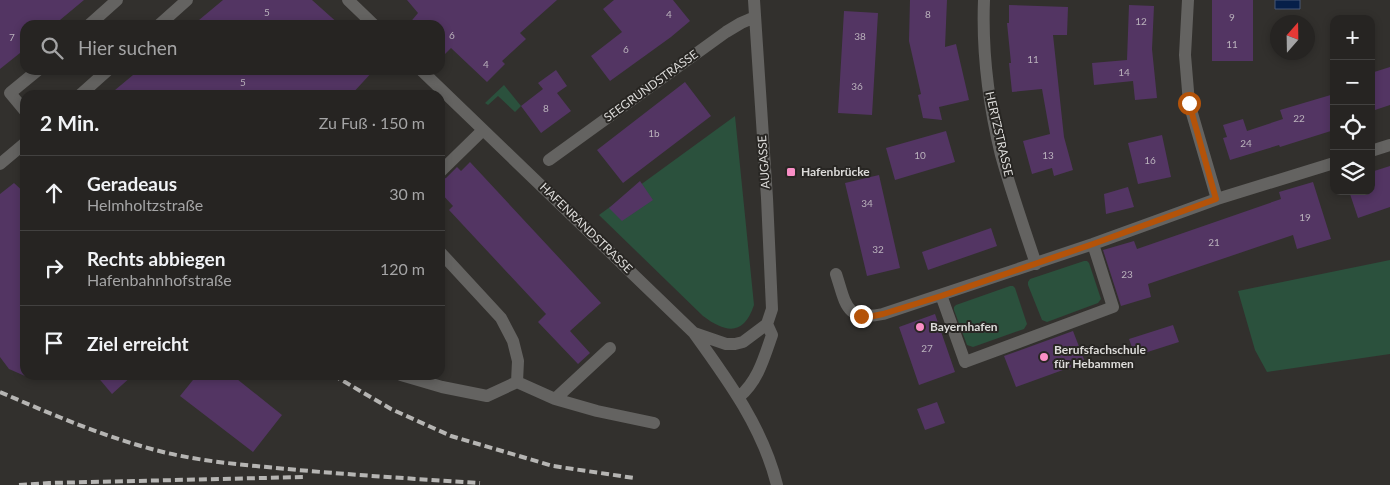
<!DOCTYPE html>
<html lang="de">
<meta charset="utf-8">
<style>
body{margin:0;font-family:Lato,sans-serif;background:#32302f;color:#f1f3f6}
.controls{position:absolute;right:15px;top:15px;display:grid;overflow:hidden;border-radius:10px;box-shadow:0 2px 8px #0003}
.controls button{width:45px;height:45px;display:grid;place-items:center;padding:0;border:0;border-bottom:1px solid #424140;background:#262422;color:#f1f3f6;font:25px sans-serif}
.compass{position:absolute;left:1270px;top:15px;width:45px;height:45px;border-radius:50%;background:#262422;box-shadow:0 2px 8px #0003;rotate:20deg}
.stop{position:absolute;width:15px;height:15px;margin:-11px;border:4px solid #b45309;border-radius:50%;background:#fff}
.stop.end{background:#b45309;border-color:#fff;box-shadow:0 1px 5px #0008}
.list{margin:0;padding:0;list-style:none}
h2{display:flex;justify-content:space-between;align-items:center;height:65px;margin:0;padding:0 20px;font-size:21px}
h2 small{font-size:16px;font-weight:400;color:#a4a4a5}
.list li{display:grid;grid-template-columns:32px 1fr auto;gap:15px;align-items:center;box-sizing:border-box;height:75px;padding:0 20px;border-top:1px solid #424140}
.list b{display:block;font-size:19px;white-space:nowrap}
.list p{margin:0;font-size:16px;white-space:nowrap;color:#a4a4a5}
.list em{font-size:16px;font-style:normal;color:#a4a4a5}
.icon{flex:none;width:28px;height:28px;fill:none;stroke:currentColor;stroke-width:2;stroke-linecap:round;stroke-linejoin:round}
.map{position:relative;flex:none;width:1390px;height:485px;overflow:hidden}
.search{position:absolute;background:#262422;box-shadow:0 2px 8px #0003;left:20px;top:20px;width:425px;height:55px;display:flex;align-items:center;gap:12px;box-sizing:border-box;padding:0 18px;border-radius:15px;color:#a4a4a5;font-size:19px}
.panel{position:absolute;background:#262422;box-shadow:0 2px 8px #0003;left:20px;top:90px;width:425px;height:290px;border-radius:15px}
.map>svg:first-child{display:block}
.green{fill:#2b513d}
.water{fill:#061f49;stroke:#465774}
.building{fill:#533563}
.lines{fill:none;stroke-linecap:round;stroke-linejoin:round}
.minor{stroke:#646361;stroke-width:12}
.rail{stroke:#b6b5b3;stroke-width:4;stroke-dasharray:8 4;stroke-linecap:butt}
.route{stroke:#b45309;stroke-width:6}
.poi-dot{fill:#fa8fc6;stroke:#282623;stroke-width:2}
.labels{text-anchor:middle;stroke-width:4;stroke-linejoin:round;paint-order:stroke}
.number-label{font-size:10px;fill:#bab2bc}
.street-label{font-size:12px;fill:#dcdbd9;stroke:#282623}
.poi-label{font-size:12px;font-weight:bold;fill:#dcdbd9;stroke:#282623;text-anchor:start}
</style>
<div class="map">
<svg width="1390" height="485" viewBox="0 0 1390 485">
<rect width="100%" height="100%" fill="#32302d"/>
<path class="green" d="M504,85l17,21 -6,6 -17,-16 -10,9 -3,-2z
M735,116l19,189c-10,30 -27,29 -51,11l-104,-101z
M1390,260v94l-123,18 -12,-22 -17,-59z
M1084,261h3l2,2 12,36 -3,4 -51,19 -5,-2 -14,-35v-3l2,-3z
M1010,286h3l2,2 12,36 -3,5 -51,18 -6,-2 -13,-35v-3l2,-2z"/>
<path class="water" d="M1275,0h25v9h-25z"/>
<path class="building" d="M0,0h84l-30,25h-29v24l-25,20z
M223,0h89l28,25h-147z
M407,0h150l-37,33 6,6 -24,22 3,3 -18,18 -36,-34 -11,11v-34h-32l10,-12z
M614,0h59l17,21 -19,16 -61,44 -19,-25 31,-24 -19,-23z
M910,0h37l-2,47 11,-3 13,56 -30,7 3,13 -19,-2 -5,-23 3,-1 -12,-53z
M1212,0h41v61h-41z
M1009,5l59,2 -1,28h-14l11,102 9,33 -19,6 -2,-8 -20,6 -9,-33 27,-7 -8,-45 -30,3 -3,-29h2l-4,-40h2z
M1129,5l25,1 -2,43 5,49 -22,2 -2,-19 -39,4 -2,-22 35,-3z
M844,11l34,2 -6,102 -34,-2z
M1390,67v38l-15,5 -4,-14v-23z
M139,70h235l-23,25h-242z
M556,70l11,16 -10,7 14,18 -30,22 -20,-27 22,-17 -5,-6z
M685,82l26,34 -88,67 -26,-33z
M1334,94v36l-54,17 -1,-2 -49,15 -7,-22 4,-1 -4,-12 20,-6 4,12 36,-12 -3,-9z
M946,131l9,31 -60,18 -9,-32z
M1162,135l9,42 -33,7 -10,-41z
M470,162l131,141 -31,28 20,22 -12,11 -40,-42 8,-8 -97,-104 4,-4 -13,-14v-12l6,-2 11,-11 4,4z
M1390,166v41l-32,11 -9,-27h22v-19z
M879,175l21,93 -33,8 -22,-93z
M640,181l13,19 -31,21 -13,-13z
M1313,182l18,57 -34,10 -4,-14 -145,49 3,13 -30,9 -18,-56 31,-9 3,8 144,-50 -2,-7z
M14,183l11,10v183l-16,-7 -9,-12v-163z
M1128,187l6,20 -28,7 -2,-20z
M991,228l6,18 -69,24 -6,-18z
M935,314l20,58 -36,13 -20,-58z
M1173,325l6,17 -44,14 -6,-17z
M1073,331l12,31 -69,25 -12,-31z
M96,375h37l-21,19z
M197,375h35l50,40 -29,37 -73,-56z
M937,402l8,21 -20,7 -8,-21z"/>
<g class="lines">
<path class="minor" d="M348,0l26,25
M984,0c-2,50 5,106 17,155 10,36 23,73 35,109
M1188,0l-3,55 4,48 28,96
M89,25l28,-25
M159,25l28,-25
M421,70l273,263c34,47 69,95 83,152
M80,95l28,-25
M25,111l-15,-18 28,-23
M1371,151l19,-6
M549,160l177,-128 15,-9 14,-6
M0,164l25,-21
M440,172l43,-42
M836,274c10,30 9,48 47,40l210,-70 124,-45 117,-36
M941,295l24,67 148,-55 -20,-63
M694,333l32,11h9l8,-2 24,-18 5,-15 -5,-111 -13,-198
M401,375l41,12 45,9 30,-14 1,-21 -5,-20 -12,-23 -61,-66
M517,382l38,17 42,12 57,12
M739,397c19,-16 25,-39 33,-62l-5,-11
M555,399l55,-51"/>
<path class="rail" d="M333,375l58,34 60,27 102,30 81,12
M0,392c53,23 107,46 163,60 41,10 83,13 124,17 65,6 129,10 193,14
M19,485l30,-2 256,-6"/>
</g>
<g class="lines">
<path class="route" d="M861,316l7,1 15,-3 58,-18 152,-52 123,-45 -27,-96"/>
</g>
<g class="poi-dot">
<rect x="786" y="167" width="10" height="10" rx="2.5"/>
<circle cx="920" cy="327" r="5"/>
<circle cx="1044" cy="357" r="5"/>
</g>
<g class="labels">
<g class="number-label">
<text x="267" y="16">5</text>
<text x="669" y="18">4</text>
<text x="928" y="18">8</text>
<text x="1232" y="21">9</text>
<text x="1141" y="25">12</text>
<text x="452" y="39">6</text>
<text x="860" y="40">38</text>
<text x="12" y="41">7</text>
<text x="1232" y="48">11</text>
<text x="626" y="53">6</text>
<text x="1033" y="63">11</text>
<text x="486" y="68">4</text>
<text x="1124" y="76">14</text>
<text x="243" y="86">5</text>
<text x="857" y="90">36</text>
<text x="546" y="112">8</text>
<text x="1299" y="122">22</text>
<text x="654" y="137">1b</text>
<text x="1246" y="147">24</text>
<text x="920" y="159">10</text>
<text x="1048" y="159">13</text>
<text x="1150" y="164">16</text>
<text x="867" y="207">34</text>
<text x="1305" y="221">19</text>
<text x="1214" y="246">21</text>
<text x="878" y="253">32</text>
<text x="1127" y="278">23</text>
<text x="927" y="352">27</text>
</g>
<g class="street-label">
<text transform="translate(651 86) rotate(-36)" y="4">SEEGRUNDSTRASSE</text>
<text transform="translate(999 134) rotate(77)" y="4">HERTZSTRASSE</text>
<text transform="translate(764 162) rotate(-94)" y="4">AUGASSE</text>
<text transform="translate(586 228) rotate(44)" y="4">HAFENRANDSTRASSE</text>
</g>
<g class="poi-label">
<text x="801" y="176">Hafenbrücke</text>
<text x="930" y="331">Bayernhafen</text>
<text x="1054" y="354">Berufsfachschule<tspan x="1054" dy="14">für Hebammen</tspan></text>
</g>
</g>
</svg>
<div class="controls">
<button>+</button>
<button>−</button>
<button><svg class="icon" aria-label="locate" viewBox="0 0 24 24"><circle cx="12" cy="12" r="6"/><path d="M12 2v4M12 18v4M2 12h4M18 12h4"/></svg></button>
<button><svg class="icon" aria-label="layers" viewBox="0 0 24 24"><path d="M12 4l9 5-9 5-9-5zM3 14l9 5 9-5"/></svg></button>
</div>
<svg class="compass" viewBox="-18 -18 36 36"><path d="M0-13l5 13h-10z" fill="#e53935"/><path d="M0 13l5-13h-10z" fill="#a4a4a5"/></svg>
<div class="stop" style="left:1189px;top:103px"></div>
<div class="stop end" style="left:861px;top:316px"></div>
<div class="search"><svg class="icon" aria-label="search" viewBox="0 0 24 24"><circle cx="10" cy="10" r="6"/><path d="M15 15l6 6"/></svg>Hier suchen</div>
<section class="panel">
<h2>2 Min.<small>Zu Fuß · 150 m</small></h2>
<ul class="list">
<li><svg class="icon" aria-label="ahead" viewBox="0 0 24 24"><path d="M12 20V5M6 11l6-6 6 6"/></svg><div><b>Geradeaus</b><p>Helmholtzstraße</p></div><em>30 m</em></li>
<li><svg class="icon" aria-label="right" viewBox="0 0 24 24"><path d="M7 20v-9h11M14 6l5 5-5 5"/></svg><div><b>Rechts abbiegen</b><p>Hafenbahnhofstraße</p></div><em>120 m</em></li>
<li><svg class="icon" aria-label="arrive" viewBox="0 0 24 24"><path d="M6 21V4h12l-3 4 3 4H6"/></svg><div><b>Ziel erreicht</b></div></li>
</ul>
</section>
</div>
